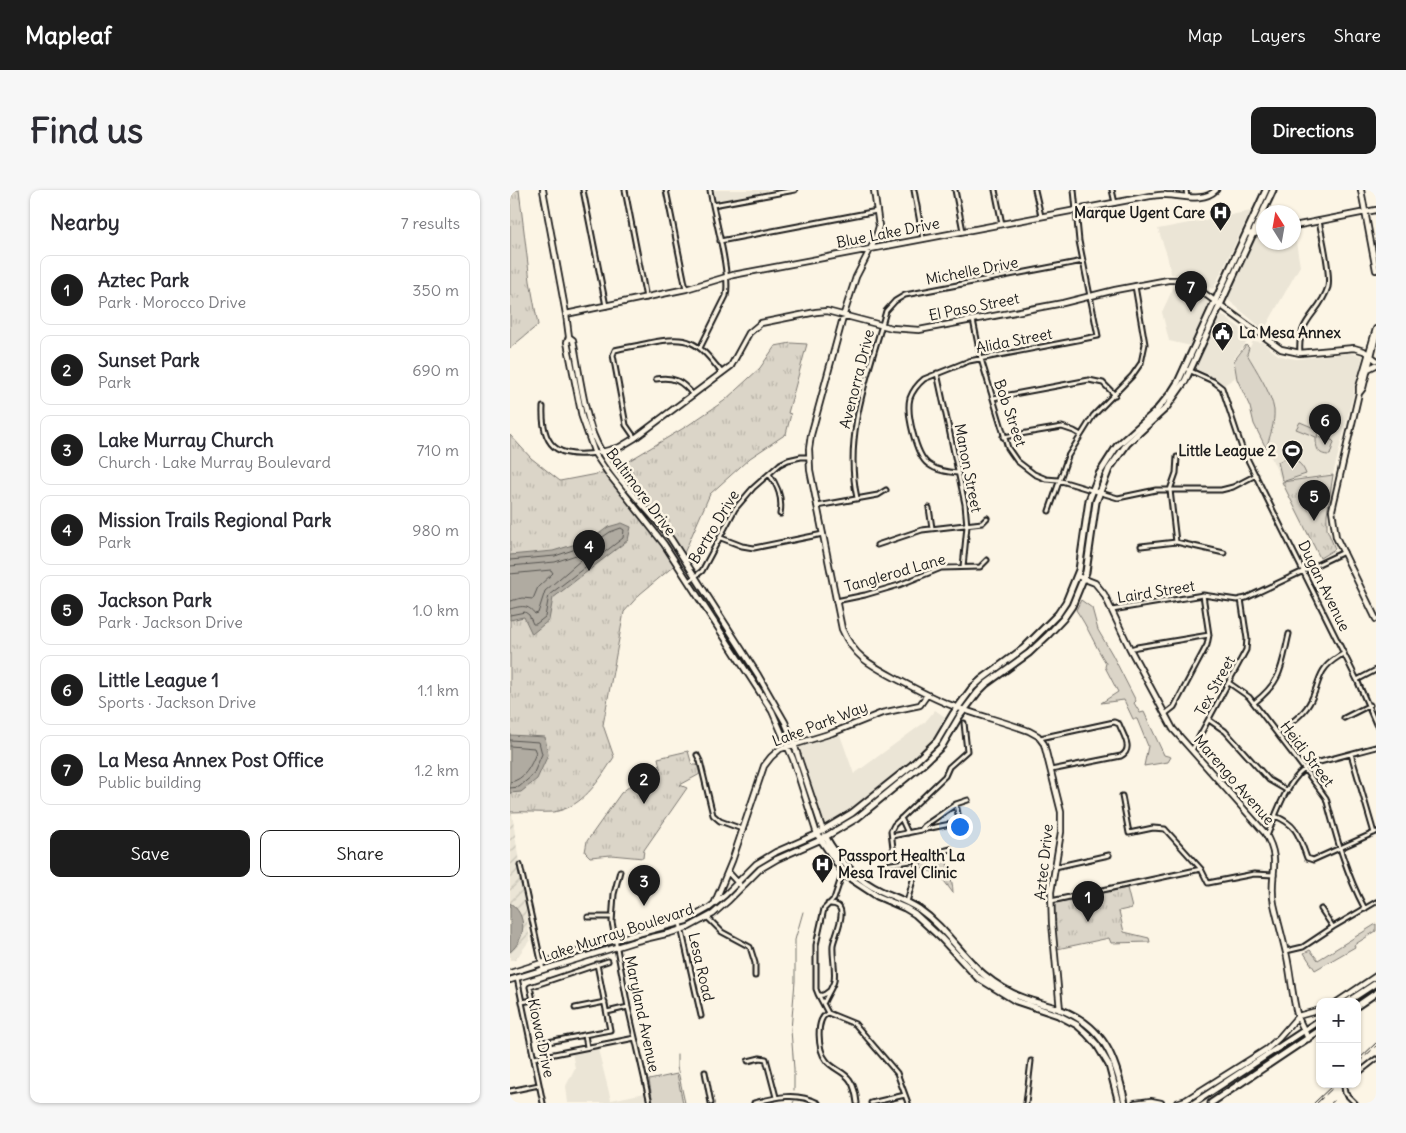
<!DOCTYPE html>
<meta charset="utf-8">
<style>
body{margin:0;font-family:Delius,sans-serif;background:#f7f7f7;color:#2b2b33}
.controls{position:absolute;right:15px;bottom:15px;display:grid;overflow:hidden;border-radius:10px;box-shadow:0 1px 4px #0004}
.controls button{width:45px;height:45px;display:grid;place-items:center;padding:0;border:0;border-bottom:1px solid #e1e1e2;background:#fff;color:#2b2b33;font:25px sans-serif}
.compass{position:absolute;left:746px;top:15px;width:45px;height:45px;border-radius:50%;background:#fff;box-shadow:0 1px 4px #0004;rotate:349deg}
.you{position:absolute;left:449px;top:636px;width:18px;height:18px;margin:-12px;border:4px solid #fff;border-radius:50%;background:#1a73e8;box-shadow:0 0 0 8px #1a73e833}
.badge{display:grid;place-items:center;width:32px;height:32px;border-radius:50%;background:#1c1c1c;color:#fff;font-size:16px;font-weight:700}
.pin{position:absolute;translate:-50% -41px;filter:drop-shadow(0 1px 2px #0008)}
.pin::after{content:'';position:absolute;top:26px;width:18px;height:15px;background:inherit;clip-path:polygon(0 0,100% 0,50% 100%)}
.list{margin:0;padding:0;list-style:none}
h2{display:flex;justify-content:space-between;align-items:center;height:65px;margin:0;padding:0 20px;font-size:21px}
h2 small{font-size:16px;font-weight:400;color:#7c7c81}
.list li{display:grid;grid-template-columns:32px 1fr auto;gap:15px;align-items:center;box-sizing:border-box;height:70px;margin:0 10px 10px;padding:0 10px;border:1px solid #e1e1e2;border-radius:10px}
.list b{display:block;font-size:19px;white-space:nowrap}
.list p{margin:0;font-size:16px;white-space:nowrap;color:#7c7c81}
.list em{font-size:16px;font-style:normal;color:#7c7c81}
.actions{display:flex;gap:10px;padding:15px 20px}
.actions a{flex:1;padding:11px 0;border:1px solid #1c1c1c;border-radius:10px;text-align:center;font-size:18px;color:#1c1c1c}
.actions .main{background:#1c1c1c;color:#fff}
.map{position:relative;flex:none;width:866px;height:913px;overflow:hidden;border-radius:10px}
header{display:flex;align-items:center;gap:30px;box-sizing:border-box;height:70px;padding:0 25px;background:#1c1c1c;color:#fff}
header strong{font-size:24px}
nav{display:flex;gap:28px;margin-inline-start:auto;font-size:18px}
.intro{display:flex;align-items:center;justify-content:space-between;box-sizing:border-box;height:120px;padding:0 30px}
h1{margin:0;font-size:35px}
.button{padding:12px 22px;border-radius:10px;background:#1c1c1c;color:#fff;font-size:18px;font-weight:700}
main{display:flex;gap:30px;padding:0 30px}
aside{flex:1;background:#fff;border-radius:10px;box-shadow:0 1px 4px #0004}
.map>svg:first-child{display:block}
.built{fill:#ebe5d6}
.industrial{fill:url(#industrial-furrows)}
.grass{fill:#dbd5c8;stroke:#7c7872}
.park{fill:url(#park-tufts);stroke:#7c7872}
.water{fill:#b0aba1;stroke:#75726c}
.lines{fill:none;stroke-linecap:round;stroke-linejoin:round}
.shore{stroke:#575551;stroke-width:1}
.stream{stroke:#75726c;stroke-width:1}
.street-casing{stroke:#1c1c1c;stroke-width:7}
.secondary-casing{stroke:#1c1c1c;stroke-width:8}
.primary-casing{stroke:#1c1c1c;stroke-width:9}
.street{stroke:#fcf5e5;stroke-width:3}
.secondary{stroke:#fcf5e5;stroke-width:4.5}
.primary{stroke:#fcf5e5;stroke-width:5}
.tram{stroke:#1c1c1c;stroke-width:1}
.rail{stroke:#1c1c1c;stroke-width:1;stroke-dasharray:8 4;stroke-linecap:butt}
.labels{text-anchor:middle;stroke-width:5;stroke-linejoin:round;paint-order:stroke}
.poi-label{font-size:15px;font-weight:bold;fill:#1c1c1c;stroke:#fcf5e5;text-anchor:end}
.street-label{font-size:15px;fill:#1c1c1c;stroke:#fcf5e5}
</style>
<header>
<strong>Mapleaf</strong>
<nav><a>Map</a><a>Layers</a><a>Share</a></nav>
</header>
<div class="intro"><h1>Find us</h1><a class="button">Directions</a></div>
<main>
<aside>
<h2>Nearby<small>7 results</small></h2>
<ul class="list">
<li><span class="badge">1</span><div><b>Aztec Park</b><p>Park · Morocco Drive</p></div><em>350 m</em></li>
<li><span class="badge">2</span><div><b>Sunset Park</b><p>Park</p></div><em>690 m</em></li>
<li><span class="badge">3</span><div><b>Lake Murray Church</b><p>Church · Lake Murray Boulevard</p></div><em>710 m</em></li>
<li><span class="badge">4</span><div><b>Mission Trails Regional Park</b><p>Park</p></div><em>980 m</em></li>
<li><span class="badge">5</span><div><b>Jackson Park</b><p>Park · Jackson Drive</p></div><em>1.0 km</em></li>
<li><span class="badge">6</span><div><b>Little League 1</b><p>Sports · Jackson Drive</p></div><em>1.1 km</em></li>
<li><span class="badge">7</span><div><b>La Mesa Annex Post Office</b><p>Public building</p></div><em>1.2 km</em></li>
</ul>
<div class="actions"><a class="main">Save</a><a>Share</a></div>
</aside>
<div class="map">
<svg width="866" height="913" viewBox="0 0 866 913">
<defs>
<pattern id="industrial-furrows" width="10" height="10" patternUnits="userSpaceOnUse" patternTransform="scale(1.25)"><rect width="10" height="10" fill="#ebe5d6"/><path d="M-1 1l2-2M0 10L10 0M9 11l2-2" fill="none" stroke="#c9c4b7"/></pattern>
<pattern id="park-tufts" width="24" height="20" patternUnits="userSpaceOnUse" patternTransform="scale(1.25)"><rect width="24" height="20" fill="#dbd5c8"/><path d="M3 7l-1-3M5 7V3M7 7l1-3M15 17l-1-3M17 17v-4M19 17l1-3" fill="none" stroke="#bbb6ab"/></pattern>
</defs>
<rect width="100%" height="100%" fill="#fcf5e5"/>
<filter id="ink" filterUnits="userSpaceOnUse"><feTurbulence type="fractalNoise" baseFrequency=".02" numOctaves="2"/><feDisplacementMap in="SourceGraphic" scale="10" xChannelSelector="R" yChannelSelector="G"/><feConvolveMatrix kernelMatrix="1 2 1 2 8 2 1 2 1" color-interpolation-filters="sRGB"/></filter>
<g filter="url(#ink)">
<path class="built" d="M204,0h59l-58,11z
M741,21l-38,78 -24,-11 -18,-4 -4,-19 -9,-26z
M784,40l6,36 -36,64 -37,-31 28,-61 8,-1 1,5h30z
M665,94l9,1 25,17 -18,44 -22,-5 -7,-29z
M711,124l30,22 -18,24 3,17 -12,8 -10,-8 -20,-9z
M743,151l9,1 16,13 12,3 7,1 52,-6 14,3 -30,118 -51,8 -15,-34 5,-17 2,-22 -6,-15 -21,-41z
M425,520l13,9 -13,22 -19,17 -40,33 -48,33 -6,-1 -22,-76 40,-12 14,39 71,-52z
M88,859l13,51 34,-7 2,10h-79l-2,-17 9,-18 -3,-15z"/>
<path class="industrial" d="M0,623h2l18,127 -15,20h-5z"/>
<path class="grass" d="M736,155l3,3 -2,6c8,14 25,40 27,56 1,12 -4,27 -8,38l-12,-24 -4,-17 -13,-28 -3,-18z
M790,232l19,8 -2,7 15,3 2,2 -4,13c-13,0 -14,-7 -14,-18l-20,-8z
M774,269c11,-1 18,4 22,15l-21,7 -3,-2 -4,-17z
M571,410l11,8 6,22 14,24 24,47 -2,2 6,10 4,-1 20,43 7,2 -3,5 -24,4 4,-20 -11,-27h-4l-9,-19 -23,3 17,-11 -13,-25 1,-4c-11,-17 -18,-36 -30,-53z
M866,734v7l-22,14 1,2 -40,23 -11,-17 6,-3 8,10z
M167,884l6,29h-30l-4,-23z"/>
<path class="park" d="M0,0h9l11,91 8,44 -28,23z
M281,153l16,1 -19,69 3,1 -5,20 -36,24 -40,36 -29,66 -41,34 -16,18 -21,113 11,32c-15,24 -32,51 -61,55 -14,1 -29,-1 -43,0v-377l21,23 29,23 52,-10 75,-45 37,-25 36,-33 15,-22z
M823,285l-6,39v15l8,20 -15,9 -38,-76z
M178,561l4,14h5l3,9 -20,11 7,3 -43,62 -1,8 -32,-3 -21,2 -5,-5 2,-11 34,-48 19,-15 21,-6 -3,-14z
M434,661c3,14 9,29 9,42l-14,-19 -19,-6 3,-10z
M617,698l5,20 -13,3 5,21 25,6 1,4 -39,1 -2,-5 -52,11 -3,-32 1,-14z"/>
<path class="water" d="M112,333l9,4 -3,13 -75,58 -4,22 -17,14 -8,-17 -14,3v-65l43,-4 39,-12 16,-12z
M0,545l35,2 3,18 -11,24 -16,13 -11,1z
M0,713c18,12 16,36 0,49z"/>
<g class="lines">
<path class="shore" d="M0,370l45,-4 39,-13 16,-11 11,-4 3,2 -1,8 -74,57 -4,22 -9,7h-3l-4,-9 -4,-3 -15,3
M0,376l45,-4 30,-10 3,2 -43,37 -7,22 -3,1c-7,-10 -14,-8 -25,-5
M0,384l41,-4 2,3 -15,14 -5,12 -11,-1 -12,3
M0,550l29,2 3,12 -9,21 -14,12 -9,1
M0,556l24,2 2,5c-5,12 -11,27 -26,29"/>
<path class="stream" d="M167,865v12l8,36
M284,900v-21l-3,-39 4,-49v-41l8,-28
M283,913l1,-2"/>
<defs>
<path id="street" d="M73,0l23,116
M115,0l21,108
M156,0l20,99
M404,0l9,49
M445,0l8,41
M485,0l7,34
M525,0l6,26
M602,0l3,13
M676,0l1,7
M203,15l82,-15
M210,51l157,-30
M463,130l8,39 27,89 9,13 17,13 12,5 12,1 60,18 38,-8h65l12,-3 23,-12
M190,158l26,-52c5,-23 -12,-80 -16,-106
M790,163c-3,-34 20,-39 28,-66 3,-14 -6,-51 -9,-66
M674,178l29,13 9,7 20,60 115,232 19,44
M427,183l28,131 2,22 -4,41
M146,189c17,-3 26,2 37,16
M483,208l96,-18 14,3 12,12
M33,217c-2,45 20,52 59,45
M493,247l59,-10 12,4 7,4
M125,248l-9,-13 -13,-70 2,-5c11,-3 23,-4 34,-7 41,-8 48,-2 73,30
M448,283c-10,-1 -21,-2 -30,-9 -12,-9 -22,-51 -18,-66 3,-8 8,-14 14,-19l45,-18 129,-25 -19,-95 -5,-51
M259,284c9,12 14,24 11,40
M347,308c-14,-63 12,-126 29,-187l9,-10 10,-6 178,-34
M307,316l61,-11 8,-5
M419,318l3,20
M539,321l19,-55 25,-40 39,-40 9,-13 4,-19 -10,-58
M211,348l21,8 12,2 69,-14
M666,352l-6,-52 6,-17 1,-16
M367,355l45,-15 60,-7 5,-5
M631,356l35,-4 48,11
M179,391l13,-10 33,-62 18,-21 27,-24 8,-4 13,-3h8
M326,411l29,-6 34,-10 42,-17 39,-1 7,-7
M602,420l91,-15 34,5 9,-2 98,-46
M620,459l7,-2 72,-12
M847,490l19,-10
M719,493l20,14 72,94 5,7c10,38 20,76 39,111
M744,513c28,-22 27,-35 35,-69
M655,524l9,-7 33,-62 2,-10 -6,-40
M834,528l26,-13
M699,530l16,11 44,49 19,11
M767,543c11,-8 25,-17 32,-29 7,-11 8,-23 14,-33 5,-9 14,-13 21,-18
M530,548l74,-16 5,2c4,11 15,25 2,32l-70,14
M682,560l54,-100 1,-11 -6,-40
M841,564l23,79
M187,565l3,6 13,54 7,6 22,8
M612,606l7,37 24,-5 12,1 36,40 7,14 46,-9 20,1
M446,614l6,31
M765,626c23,9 24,21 32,42l6,2 63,-28
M391,628l7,15
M411,640l3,-4 32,-22 12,-4
M382,646l68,-14
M757,646c10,-24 21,-60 45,-72l64,-17
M383,658l-2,-17 3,-6 51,-49 4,-9 18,-16 -3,-28
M10,675l23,105
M375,675l26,-4 15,-6 25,-6
M545,677l54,-12
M110,681l-6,23 -2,28 16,85 22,96
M541,711l150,-32
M397,712l12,-44
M811,719l12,18
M78,727h24
M197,727l15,15 28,15 5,16v13
M170,733l21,93
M776,761l17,-4 30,-20 43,-25
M7,788l26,125
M319,801c-4,3 -7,6 -11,3l-2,-5v-44l8,-36 10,-10 7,-21 8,-9
M308,804l10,19 27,11 42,49 11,30
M23,810l10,43 67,-13 -13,-66
M12,812l11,-2 -3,-13 78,-26
M314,812c3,-7 8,-14 10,-21 2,-12 -2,-25 -1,-36 2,-12 20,-43 -5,-41
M65,818l30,-6
M97,822l21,-5
M318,823c-13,6 -10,37 -2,47 6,9 18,11 24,20 5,7 6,15 7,23
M75,845l2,12
M24,868l101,-20
M238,871l12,-3 6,1 10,38
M195,882l6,31
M847,884l19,-15
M836,894l-2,3 1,6 10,10
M0,901l29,-6
M244,913c23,-6 42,-11 64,0
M361,913l34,-8
M516,913l5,-42"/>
<path id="secondary" d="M364,0l5,36 -4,14 -19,37 -12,37 -33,121 -2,14 1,21 32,159c12,28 29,36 55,50 19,10 38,21 59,28 24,9 49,15 73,24l9,5 6,8 17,68v20l-10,60 1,31 8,87
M851,0l15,80
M784,36l82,-16
M737,43l6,1 11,-2
M56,124l120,-25 47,-14 417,-79c5,0 10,-2 16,-1 16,0 37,8 50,-5
M866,139l-17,58v6l-27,117 4,27 40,82
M59,147l4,3c6,30 10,67 20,94 16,41 53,71 78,105l87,136 27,47 9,22 29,87
M858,179l8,-4
M850,202l3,-4 13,-52v-6
M92,262l18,-5 15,-9 96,-72 18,-33 12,-10 55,-11 11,-1 65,17 27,2 144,-27 52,-13 53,-10h11l15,6 87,63 19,4 54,-5 10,3 12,9
M567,386l18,7 9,11 26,55 43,80 92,104c18,30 3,43 9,71 4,18 9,35 13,53 4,19 5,38 10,57 2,8 8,16 11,25
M218,682l11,12
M205,712l17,-41 32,-95 7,-9 9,-8 52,-16 50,-20 38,-8 7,-10
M0,783l108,-34 68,-18 23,-13 16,-13 31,-31 20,-12 41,-18 -24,-75 -21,-48 -108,-167 -56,-71 -13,-19 -13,-37 -15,-75 2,-5 -3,-23 -23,-124
M0,790l126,-39 34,-8 19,-6 24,-13 16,-14 31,-31 17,-10 43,-19
M827,812l39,-26
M625,913l16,-2 10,2
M667,913l9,-3 81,-51 12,-11 19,-22 22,-6"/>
<path id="primary" d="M315,646c13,23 32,44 56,55 13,6 26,10 38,18 26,18 41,45 64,65 12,10 28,20 43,25 10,4 22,6 33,10 46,17 57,50 66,94
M310,650l37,-22 66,-54 19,-18 17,-29 19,-25 8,-8 43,-31 19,-18 15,-16 9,-13 14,-34 10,-70 13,-33 18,-25 39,-36 19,-27 88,-191
M837,812l29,-19
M847,816l19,-13
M609,913l-10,-38 -12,-20 -10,-11 -10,-9 -19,-10 -42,-14 -39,-24 -36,-39 -26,-24 -10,-6 -28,-12 -32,-21 -28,-41 35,-21 60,-48 25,-24 16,-27 19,-26 10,-9 42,-31 34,-34 8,-12 13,-32 10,-70 10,-26 18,-28 38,-34 16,-19 7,-11 88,-192
M684,913l126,-83
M701,913l109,-73"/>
</defs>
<use href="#street" class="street-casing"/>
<use href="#secondary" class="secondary-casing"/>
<use href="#primary" class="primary-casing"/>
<use href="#street" class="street"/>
<use href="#secondary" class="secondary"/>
<use href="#primary" class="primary"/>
<path class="tram" d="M847,871l19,-18
M804,913l20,-19"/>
<path class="rail" d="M847,874l19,-18
M807,913l20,-19
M821,913l4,-3"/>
</g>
</g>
<defs>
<symbol id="hospital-pin" viewBox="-11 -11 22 30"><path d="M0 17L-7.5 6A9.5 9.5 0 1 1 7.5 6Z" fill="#1c1c1c" stroke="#fcf5e5"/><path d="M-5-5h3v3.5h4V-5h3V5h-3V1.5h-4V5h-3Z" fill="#fff"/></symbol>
<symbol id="civic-pin" viewBox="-11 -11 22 30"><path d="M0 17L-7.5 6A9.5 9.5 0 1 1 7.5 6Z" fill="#1c1c1c" stroke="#fcf5e5"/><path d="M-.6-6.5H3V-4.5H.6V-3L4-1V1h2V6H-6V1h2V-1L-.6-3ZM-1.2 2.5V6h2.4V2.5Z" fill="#fff"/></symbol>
<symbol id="stadium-pin" viewBox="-11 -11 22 30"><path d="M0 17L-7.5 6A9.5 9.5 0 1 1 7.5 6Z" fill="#1c1c1c" stroke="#fcf5e5"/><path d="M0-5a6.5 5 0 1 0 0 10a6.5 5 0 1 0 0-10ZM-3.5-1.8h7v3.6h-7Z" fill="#fff"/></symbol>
</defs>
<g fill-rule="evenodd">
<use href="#hospital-pin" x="698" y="10" width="25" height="34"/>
<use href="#civic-pin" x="700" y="130" width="25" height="34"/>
<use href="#stadium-pin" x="770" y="248" width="25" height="34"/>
<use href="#hospital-pin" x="300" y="662" width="25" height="34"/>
</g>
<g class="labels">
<g class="poi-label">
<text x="695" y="28">Marque Ugent Care</text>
<text x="729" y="148" text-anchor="start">La Mesa Annex</text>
<text x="766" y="266">Little League 2</text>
<text x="328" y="671" text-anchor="start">Passport Health La<tspan x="328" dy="17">Mesa Travel Clinic</tspan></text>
</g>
<g class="street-label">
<text transform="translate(378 43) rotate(-11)" y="5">Blue Lake Drive</text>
<text transform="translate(462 81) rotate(-11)" y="5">Michelle Drive</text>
<text transform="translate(464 117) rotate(-11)" y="5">El Paso Street</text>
<text transform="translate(504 151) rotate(-11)" y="5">Alida Street</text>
<text transform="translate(347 189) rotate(-76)" y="5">Avenorra Drive</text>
<text transform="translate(500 223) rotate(71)" y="5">Bob Street</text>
<text transform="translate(458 278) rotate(79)" y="5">Manon Street</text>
<text transform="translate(131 302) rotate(53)" y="5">Baltimore Drive</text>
<text transform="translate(204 337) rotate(-59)" y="5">Bertro Drive</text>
<text transform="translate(385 383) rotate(-16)" y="5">Tanglerod Lane</text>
<text transform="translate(814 396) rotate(64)" y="5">Dugan Avenue</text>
<text transform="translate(646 402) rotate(-9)" y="5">Laird Street</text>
<text transform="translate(705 496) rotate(-61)" y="5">Tex Street</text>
<text transform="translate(310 534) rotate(-21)" y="5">Lake Park Way</text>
<text transform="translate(797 564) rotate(53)" y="5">Heidi Street</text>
<text transform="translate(724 590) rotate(49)" y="5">Marengo Avenue</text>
<text transform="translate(534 672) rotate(-84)" y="5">Aztec Drive</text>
<text transform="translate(108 743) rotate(-18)" y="5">Lake Murray Boulevard</text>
<text transform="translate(191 777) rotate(77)" y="5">Lesa Road</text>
<text transform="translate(132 824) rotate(78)" y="5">Maryland Avenue</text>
<text transform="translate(31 848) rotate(78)" y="5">Kiowa Drive</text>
</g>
</g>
</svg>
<div class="controls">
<button>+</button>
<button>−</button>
</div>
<svg class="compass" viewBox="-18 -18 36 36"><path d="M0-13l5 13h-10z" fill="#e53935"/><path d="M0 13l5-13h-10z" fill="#7c7c81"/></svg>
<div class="you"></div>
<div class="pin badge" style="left:578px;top:732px">1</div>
<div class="pin badge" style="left:134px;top:614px">2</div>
<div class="pin badge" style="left:134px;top:716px">3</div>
<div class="pin badge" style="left:79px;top:381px">4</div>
<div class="pin badge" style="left:804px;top:331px">5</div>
<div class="pin badge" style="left:815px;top:255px">6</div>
<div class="pin badge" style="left:681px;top:122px">7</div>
</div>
</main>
